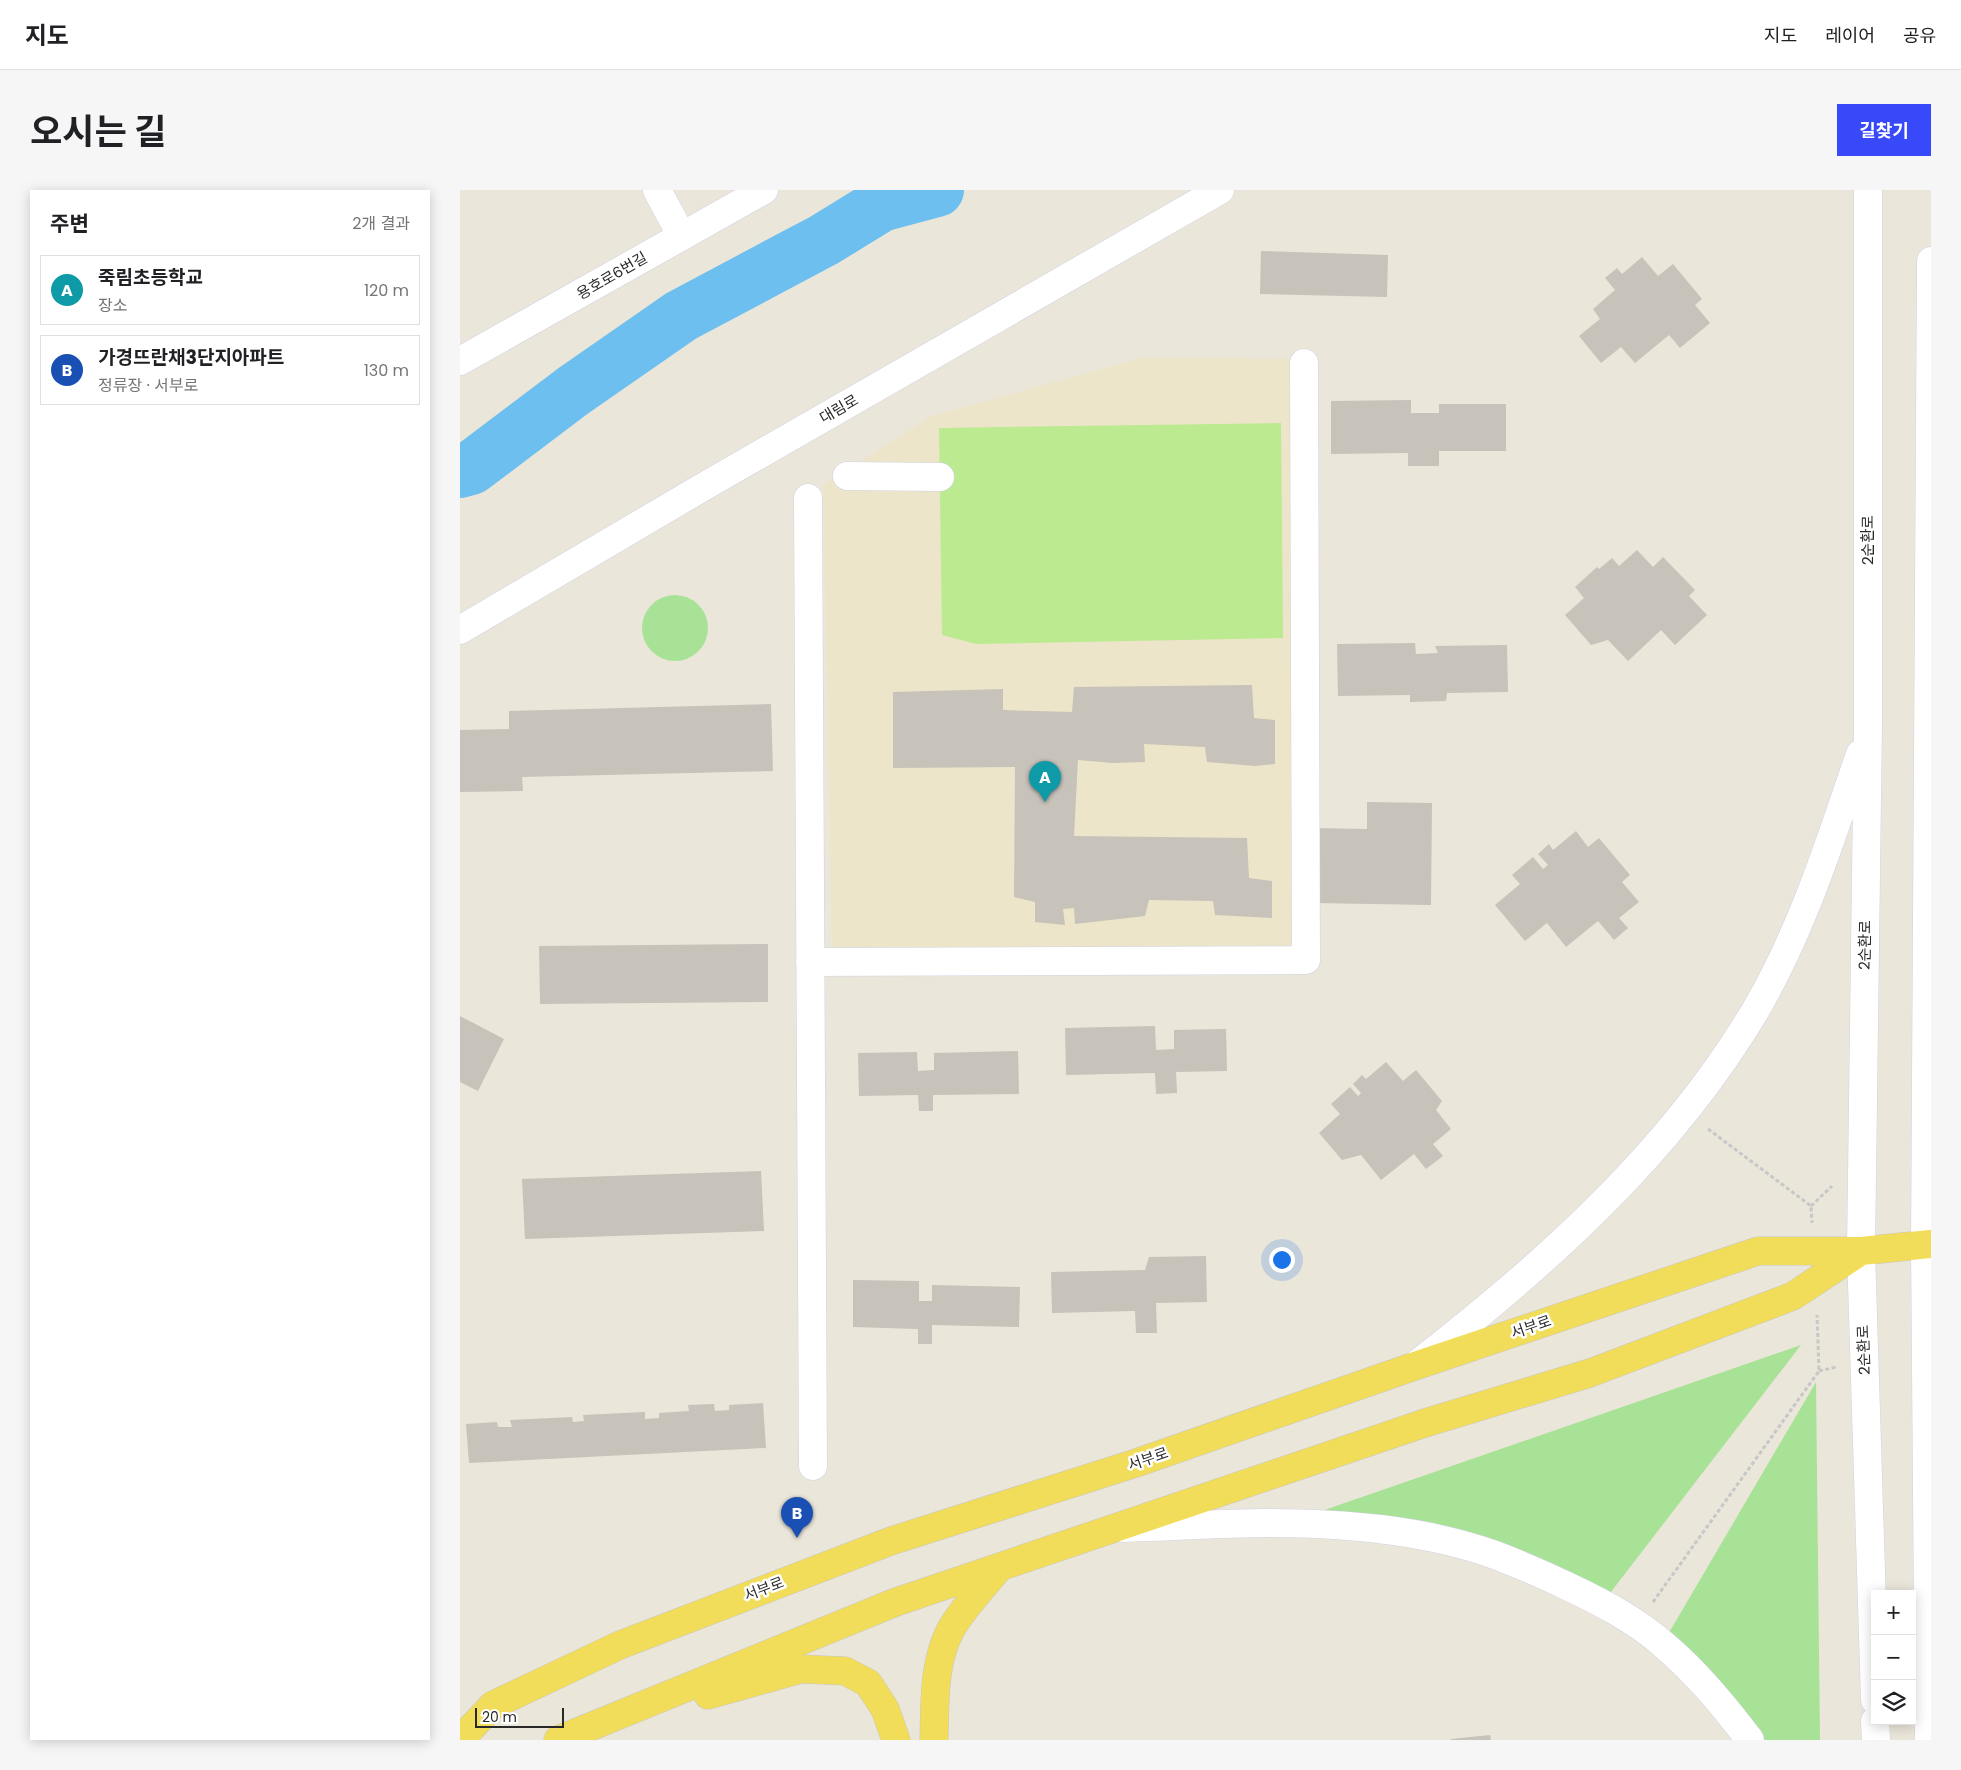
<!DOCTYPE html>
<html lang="ko">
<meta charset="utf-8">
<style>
body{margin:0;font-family:Poppins,"Noto Sans KR",sans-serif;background:#f6f6f6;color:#202124}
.controls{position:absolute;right:15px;bottom:15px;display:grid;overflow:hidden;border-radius:0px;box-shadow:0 2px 12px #0003}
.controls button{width:45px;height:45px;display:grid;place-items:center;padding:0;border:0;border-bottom:1px solid #e0e0e0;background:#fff;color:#202124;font:25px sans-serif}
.scale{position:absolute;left:15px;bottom:12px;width:89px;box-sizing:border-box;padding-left:5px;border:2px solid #292929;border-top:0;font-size:14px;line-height:18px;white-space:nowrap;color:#292929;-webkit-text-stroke:4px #fff;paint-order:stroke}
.you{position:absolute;left:821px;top:1069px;width:18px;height:18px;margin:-12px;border:4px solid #fff;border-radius:50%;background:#1a73e8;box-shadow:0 0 0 8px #1a73e833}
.badge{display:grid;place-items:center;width:32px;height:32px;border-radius:50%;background:#3849fa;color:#fff;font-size:16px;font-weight:700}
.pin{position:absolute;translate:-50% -41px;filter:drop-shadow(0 1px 2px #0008)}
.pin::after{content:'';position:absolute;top:26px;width:18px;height:15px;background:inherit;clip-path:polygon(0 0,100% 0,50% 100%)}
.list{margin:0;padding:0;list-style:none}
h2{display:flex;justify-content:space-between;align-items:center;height:65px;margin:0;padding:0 20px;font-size:21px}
h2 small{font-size:16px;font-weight:400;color:#757577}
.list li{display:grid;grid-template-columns:32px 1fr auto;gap:15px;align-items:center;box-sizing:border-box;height:70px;margin:0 10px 10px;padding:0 10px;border:1px solid #e0e0e0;border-radius:0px}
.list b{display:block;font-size:19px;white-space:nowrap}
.list p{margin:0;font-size:16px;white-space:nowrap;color:#757577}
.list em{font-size:16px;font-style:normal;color:#757577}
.icon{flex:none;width:28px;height:28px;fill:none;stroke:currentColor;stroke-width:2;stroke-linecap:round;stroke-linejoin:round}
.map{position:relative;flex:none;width:1471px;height:1550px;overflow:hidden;border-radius:0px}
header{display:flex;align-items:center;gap:30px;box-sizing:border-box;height:70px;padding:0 25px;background:#fff;border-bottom:1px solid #e0e0e0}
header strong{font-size:24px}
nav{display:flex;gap:28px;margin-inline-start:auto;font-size:18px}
.intro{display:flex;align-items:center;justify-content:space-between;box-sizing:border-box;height:120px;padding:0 30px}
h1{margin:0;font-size:35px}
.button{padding:12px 22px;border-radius:0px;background:#3849fa;color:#fff;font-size:18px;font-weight:700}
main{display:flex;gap:30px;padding:0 30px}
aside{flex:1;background:#fff;border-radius:0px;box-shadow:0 2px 12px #0003}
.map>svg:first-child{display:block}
.education{fill:#ede5c9}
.green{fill:#a8e296}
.pitch{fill:#bcea91}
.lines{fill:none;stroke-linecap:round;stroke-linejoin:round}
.river{stroke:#6cbfee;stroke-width:54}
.building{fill:#c7c2ba}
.minor-casing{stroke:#d0d1e2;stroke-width:29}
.major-casing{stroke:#c7c7c7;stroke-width:29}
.path{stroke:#c7c7c7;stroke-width:3;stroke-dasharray:4 2.5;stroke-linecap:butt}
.minor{stroke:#fff;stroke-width:28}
.major{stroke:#f1dd5a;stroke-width:28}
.labels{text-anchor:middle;stroke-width:5;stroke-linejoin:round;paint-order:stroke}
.street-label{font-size:15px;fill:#292929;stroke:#fff}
</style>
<header>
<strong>지도</strong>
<nav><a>지도</a><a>레이어</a><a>공유</a></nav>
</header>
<div class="intro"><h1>오시는 길</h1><a class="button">길찾기</a></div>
<main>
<aside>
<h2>주변<small>2개 결과</small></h2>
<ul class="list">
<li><span class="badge" style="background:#0f9aa8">A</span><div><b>죽림초등학교</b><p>장소</p></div><em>120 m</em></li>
<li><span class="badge" style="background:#1a4fb4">B</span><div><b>가경뜨란채3단지아파트</b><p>정류장 · 서부로</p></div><em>130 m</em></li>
</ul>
</aside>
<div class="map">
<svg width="1471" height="1550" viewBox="0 0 1471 1550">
<rect width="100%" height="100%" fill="#ebe6da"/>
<path class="education" d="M682,168l157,1 3,592 -470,-2 -9,-464 109,-69z"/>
<path class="green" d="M182 438a33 33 0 1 1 66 0a33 33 0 1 1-66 0Z
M1341,1155l-197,256 -93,-48 -201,-38z
M1356,1192l4,358h-59l-94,-104z"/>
<path class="pitch" d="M821,233l2,215 -307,6 -34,-9 -3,-207z"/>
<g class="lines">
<path class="river" d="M0,281l11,-3 102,-77 108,-75 143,-76 57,-35 56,-15"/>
</g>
<path class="building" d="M801,61l127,4 -1,42 -127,-3z
M1182,67l16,19 15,-12 29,35 -7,6 15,18 -30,25 -11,-13 -34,28 -14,-16 -20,16 -22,-27 21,-17 -7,-10 22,-19 -10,-12 12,-10 5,6z
M951,210v13h28v-9h67v47h-67v15h-31v-13l-77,1v-53z
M1177,360l16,17 10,-10 32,33 -6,6 18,19 -32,30 -14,-15 -33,31 -20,-21 -17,5 -26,-30 19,-17 -9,-11 22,-20 2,2 13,-11 7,8z
M955,453l1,11 22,-1 -3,-7 72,-1 1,47 -61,1 -1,8 -36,1v-7l-72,1 -1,-52z
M792,495l2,33 21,2v44l-20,2 -48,-4 -2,-15 -61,-3 1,18 -32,1 -35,-3 -4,76 173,2 2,40 23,3v37l-57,-3 -2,-14 -64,-1 -4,16 -70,8 -1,-16 -11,1 2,16 -30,-3v-20l-21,-5 1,-130 -122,1v-76l110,-3v21l69,2 2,-25z
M311,514l2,67 -251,6 1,14 -63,1v-62l49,-1v-18z
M907,612l65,1 -1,102 -117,-2v-75l53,1z
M1116,641l12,16 11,-9 31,37 -8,7 17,20 -20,16 9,10 -14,12 -16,-19 -32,26 -19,-24 -22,18 -30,-36 25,-21 -8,-9 21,-18 10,12 5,-4 -10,-11 11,-10 4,6z
M308,754v58l-228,2 -1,-58z
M0,826l44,23 -26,52 -18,-9z
M695,836l1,24 18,-1v-19l52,-1 1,42 -51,1 1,21 -21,1 -1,-21 -89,2 -1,-47z
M558,861l1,43 -86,1v16h-14l-1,-16 -59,1 -1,-43 59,-1 1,19 16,-1v-17z
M926,872l17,19 13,-11 26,31 -6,9 15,19 -18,15 10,12 -17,13 -12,-15 -33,26 -20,-25 -19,5 -23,-27 21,-19 -9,-10 19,-17 8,9 3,-3 -8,-9 9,-9 4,4z
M301,981l3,60 -239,8 -3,-60z
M746,1066l1,46 -51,1 1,30h-21l-1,-22 -83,2 -1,-41 94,-2 4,-13z
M393,1090l66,1v20h13v-16l88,2 -1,40 -87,-2v19h-14v-15l-65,-2z
M303,1213l3,45 -297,15 -3,-39 31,-2 1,5h14l-2,-7 62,-3 1,5 11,-1 -1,-6 62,-3v7l14,-1v-5l30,-2 -1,-6 26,-1 1,7 14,-1v-5z
M1030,1545l1,5h-40v-1z"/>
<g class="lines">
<defs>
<path id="minor" d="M197,0l21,39
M1408,0v534l-7,527 14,449
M0,171l304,-171
M387,286l93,1
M348,308l5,968
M0,440l243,-143 517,-297
M350,772l496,-2 -2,-597
M957,1174c129,-100 254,-212 338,-353 47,-80 75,-169 105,-257
M663,1338c48,-1 96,-5 144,-5 75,0 156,6 228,32 24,9 49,20 72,31 34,16 69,34 97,59 33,28 60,61 86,95
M1415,1531l1,19
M1469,1550l-4,-496 6,-983"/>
<path id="major" d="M248,1505l93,-26 44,2 23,12 17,26 11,31
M0,1550l33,-35 127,-60 271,-104 245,-78 279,-97 343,-115h103l70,-7
M98,1550l338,-138 529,-179 165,-50 203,-77 68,-45
M474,1550c1,-37 -1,-77 17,-111 13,-22 32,-42 48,-61"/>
</defs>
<use href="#minor" class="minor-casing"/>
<use href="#major" class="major-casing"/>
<path class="path" d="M1248,939l103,77 1,17
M1351,1016l21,-20
M1359,1181l17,-4
M1193,1412l166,-231 -2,-56"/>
<use href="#minor" class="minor"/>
<use href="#major" class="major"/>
</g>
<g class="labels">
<g class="street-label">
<text transform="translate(152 86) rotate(-30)" y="5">용호로6번길</text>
<text transform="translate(379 219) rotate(-30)" y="5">대림로</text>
<text transform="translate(1408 350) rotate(-90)" y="5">2순환로</text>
<text transform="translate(1405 755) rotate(-89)" y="5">2순환로</text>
<text transform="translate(1071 1137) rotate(-19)" y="5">서부로</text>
<text transform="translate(1404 1160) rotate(-92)" y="5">2순환로</text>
<text transform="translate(688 1269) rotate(-19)" y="5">서부로</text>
<text transform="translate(304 1399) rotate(-21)" y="5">서부로</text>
</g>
</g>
</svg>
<div class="controls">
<button>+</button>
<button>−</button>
<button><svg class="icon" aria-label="layers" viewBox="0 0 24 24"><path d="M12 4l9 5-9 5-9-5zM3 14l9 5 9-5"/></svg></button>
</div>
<div class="scale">20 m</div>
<div class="you"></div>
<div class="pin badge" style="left:585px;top:612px;background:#0f9aa8">A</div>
<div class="pin badge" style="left:337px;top:1348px;background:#1a4fb4">B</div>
</div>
</main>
